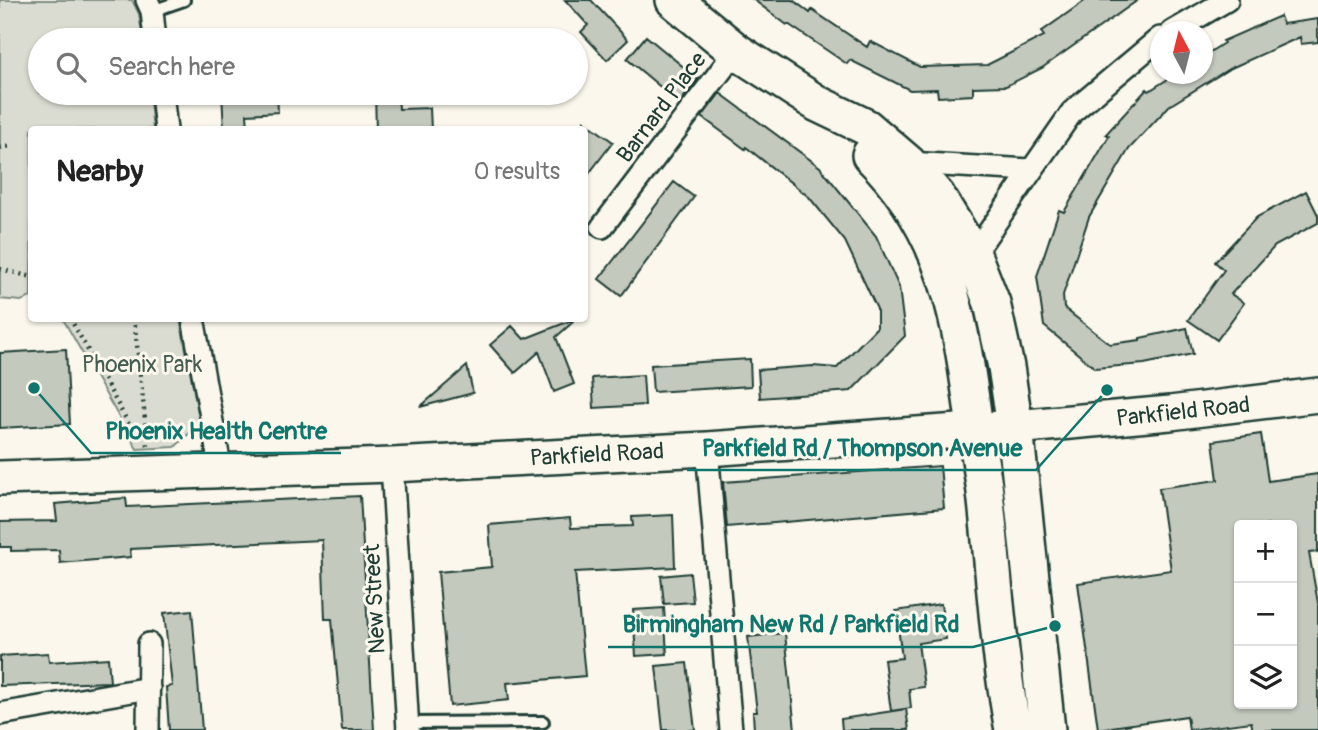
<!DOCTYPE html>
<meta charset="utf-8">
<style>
body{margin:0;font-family:Pangolin,sans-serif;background:#f6f6f6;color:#222}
.controls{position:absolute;right:21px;bottom:21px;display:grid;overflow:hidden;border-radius:7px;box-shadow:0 2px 5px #0004}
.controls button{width:63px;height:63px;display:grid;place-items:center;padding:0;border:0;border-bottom:2px solid #e0e0e0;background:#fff;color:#222;font:35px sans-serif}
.compass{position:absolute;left:1150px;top:21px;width:63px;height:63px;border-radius:50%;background:#fff;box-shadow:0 2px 5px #0004;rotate:353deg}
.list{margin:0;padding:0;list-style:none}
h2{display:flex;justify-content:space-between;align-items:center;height:91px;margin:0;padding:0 28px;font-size:30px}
h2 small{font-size:23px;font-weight:400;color:#767676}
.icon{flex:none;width:38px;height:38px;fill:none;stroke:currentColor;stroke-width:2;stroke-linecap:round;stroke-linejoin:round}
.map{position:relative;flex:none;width:1318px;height:730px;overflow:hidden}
.search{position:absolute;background:#fff;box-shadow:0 2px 5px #0004;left:28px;top:28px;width:560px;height:77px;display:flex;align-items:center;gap:18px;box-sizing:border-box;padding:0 24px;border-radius:38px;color:#767676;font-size:26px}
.panel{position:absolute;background:#fff;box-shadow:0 2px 5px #0004;left:28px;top:126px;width:560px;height:196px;border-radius:7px}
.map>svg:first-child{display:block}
.green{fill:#dbdcd1;stroke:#7d8c82;stroke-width:2}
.building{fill:#c4c9be;stroke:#1f3d34;stroke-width:2;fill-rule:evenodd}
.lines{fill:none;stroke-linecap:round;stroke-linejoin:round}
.service-casing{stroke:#1f3d34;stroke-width:16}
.minor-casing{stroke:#1f3d34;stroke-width:26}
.primary-casing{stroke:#1f3d34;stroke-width:38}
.trunk-casing{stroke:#1f3d34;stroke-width:40}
.path{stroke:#1f3d34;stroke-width:4.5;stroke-dasharray:2 5;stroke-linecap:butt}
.service{stroke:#fbf7ec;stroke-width:10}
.minor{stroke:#fbf7ec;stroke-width:21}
.primary{stroke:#fbf7ec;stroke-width:33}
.trunk{stroke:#fbf7ec;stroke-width:35}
.labels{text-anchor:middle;stroke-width:6;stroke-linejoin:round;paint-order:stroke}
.street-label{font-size:23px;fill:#1f3d34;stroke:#fbf7ec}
.park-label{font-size:23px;fill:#455d53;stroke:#fbf7ec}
.leader{fill:none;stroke:#0f766e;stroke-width:2.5}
.callout-dot{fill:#0f766e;stroke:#fbf7ec;stroke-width:2.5}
.callout-label{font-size:24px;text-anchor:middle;font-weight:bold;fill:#0f766e;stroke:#fbf7ec;stroke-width:6;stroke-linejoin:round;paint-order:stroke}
</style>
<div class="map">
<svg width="1318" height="730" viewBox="0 0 1318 730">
<rect width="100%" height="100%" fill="#fbf7ec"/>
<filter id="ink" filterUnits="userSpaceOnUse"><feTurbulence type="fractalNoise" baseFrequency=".0143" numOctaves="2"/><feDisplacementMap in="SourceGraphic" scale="14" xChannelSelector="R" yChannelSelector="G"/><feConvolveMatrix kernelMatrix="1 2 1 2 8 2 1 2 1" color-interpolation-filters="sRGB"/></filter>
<g filter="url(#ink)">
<path class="green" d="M0,0h132l7,14 4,26h-103v53h109l4,36 -121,1 -1,167 -10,4 -21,-2z
M63,319h117l20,104 -25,24 -38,2z"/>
<path class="building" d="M565,0h26l37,40 -21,20 -26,-28 7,-7z
M754,0h39l17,13 2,-3 55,37 3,-6 50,26 67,-2 57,-29 -3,-4 45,-32h52l-96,68 -36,18 -33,1v8l-35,2 -1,-8 -27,1 -60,-30 -3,4 -59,-40 -1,1z
M1280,16l3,8 35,-5v23l-17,2 -1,-7 -71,32 -60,37 -40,43 -40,68 -26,78 1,13 46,36 30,-4v-2l47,-10 6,26 -49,10 -49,4 -51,-42 -7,-50 22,-66 5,2 45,-76 -3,-2 41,-45 2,2 27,-17h26v-17l22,-14 -1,-2z
M646,36l52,43 -17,22 -4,-3 -1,2 -49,-41z
M222,93h55l1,19 -31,2 1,16h-24z
M375,93h23l1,16 31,-1 1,22h-55z
M720,93l100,74 56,69 23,51 6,49 -54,55 -91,7 -2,-28 55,-4 24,2 40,-41v-18l-32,-68 -36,-44 -63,-50 -1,2 -43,-32z
M584,121l29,21 -29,38z
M674,182l20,15 -73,99 -22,-17z
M1306,191l12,24v8l-43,23 -44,48 13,9 -27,37 -29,-20 36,-50 -9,-8 42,-45z
M572,320l1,2 -17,15 18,47 -20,8 -15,-40 -24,21 -25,-28 22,-19 12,13z
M66,349l4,75 -70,4v-75z
M750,359l1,27 -98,6 -2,-27z
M467,366l6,27 -53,14z
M643,375l2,30 -51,3 -2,-30z
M1261,434l7,47 50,-7v78l-9,1 9,50v127h-65l-2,-8 -62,8 -2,-14 -89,13 -20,-146 93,-13 -12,-82 59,-8 -5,-39zM1239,525h53v179h-53z
M940,466l4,42 -217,19 -4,-45z
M360,496l14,234h-32l-10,-111h-7l-3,-79 -192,9 1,8 -71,6 -1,-13 -48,1v-4h-11v-25l57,-1 -2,-17 71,-6 1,9z
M673,515l2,52 -100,5 10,104 -78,7 2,17 -59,6 -12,-134 54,-5 -3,-42 81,-7 1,10 62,-2 -1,-9z
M690,573l3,29 -29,2 -3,-28z
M941,604l5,35 -28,4 6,44 -15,2 2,19 -20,3 -7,-51 18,-2 -6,-47z
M664,608l3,46 -31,2 -3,-46z
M192,610l10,120h-33l-3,-43 6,-1 -8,-73z
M785,633l10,97h-41l-1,-18h4l-9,-75z
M48,653l1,9 59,-4 2,24 -110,4v-30z
M687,663l8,67h-32l-7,-64z
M906,709l3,21h-67l-1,-11z"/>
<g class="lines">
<defs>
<path id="service" d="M152,11l32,-11
M407,723l136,-1"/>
<path id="minor" d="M147,0l5,11 3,29
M1172,32l55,-32
M162,93l4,37
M908,163l122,7
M602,227l134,-176
M973,255l99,-143 88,-74
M193,318l28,153
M707,449l24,281
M392,465l16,265
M0,714l149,-26
M148,730l1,-86"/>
<path id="primary" d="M0,478l392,-13 315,-16 308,-22 155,-14 148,-18"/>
<path id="trunk" d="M674,0l62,51 82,53 48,23 42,36 29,33 36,59 19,48 14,64 9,60 32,303
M870,155c79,78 91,169 105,273 3,21 7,42 10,64 9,79 13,159 28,238"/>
</defs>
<use href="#service" class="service-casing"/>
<use href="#minor" class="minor-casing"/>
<use href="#primary" class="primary-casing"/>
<use href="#trunk" class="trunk-casing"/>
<path class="path" d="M0,148l11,-2
M0,269l32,8
M70,318l61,110 15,-1
M134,318l14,128"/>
<use href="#service" class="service"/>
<use href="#minor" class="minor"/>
<use href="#primary" class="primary"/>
<use href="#trunk" class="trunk"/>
</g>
</g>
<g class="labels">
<g class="street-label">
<text transform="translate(661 107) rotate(-53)" y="8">Barnard Place</text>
<text transform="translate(1183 411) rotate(-6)" y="8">Parkfield Road</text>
<text transform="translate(597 454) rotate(-3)" y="8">Parkfield Road</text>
<text transform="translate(374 599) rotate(-93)" y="8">New Street</text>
</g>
<g class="park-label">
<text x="142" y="372">Phoenix Park</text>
</g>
</g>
<path class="leader" d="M34 388L91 453H341M1107 390L1036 470H687M1055 626L973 647H608"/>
<g class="callout-dot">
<circle cx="34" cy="388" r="7"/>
<circle cx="1107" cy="390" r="7"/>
<circle cx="1055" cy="626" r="7"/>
</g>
<g class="callout-label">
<text x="216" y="439">Phoenix Health Centre</text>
<text x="862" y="456">Parkfield Rd / Thompson Avenue</text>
<text x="791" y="632">Birmingham New Rd / Parkfield Rd</text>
</g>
</svg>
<div class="controls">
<button>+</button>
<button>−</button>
<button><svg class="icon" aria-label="layers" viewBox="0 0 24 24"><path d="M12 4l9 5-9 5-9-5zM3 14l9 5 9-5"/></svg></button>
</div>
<svg class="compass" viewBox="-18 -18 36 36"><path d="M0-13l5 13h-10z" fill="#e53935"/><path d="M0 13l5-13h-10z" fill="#767676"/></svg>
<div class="search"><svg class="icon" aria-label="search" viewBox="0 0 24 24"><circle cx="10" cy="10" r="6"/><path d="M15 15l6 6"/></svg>Search here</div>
<section class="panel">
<h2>Nearby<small>0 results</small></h2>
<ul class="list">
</ul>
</section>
</div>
